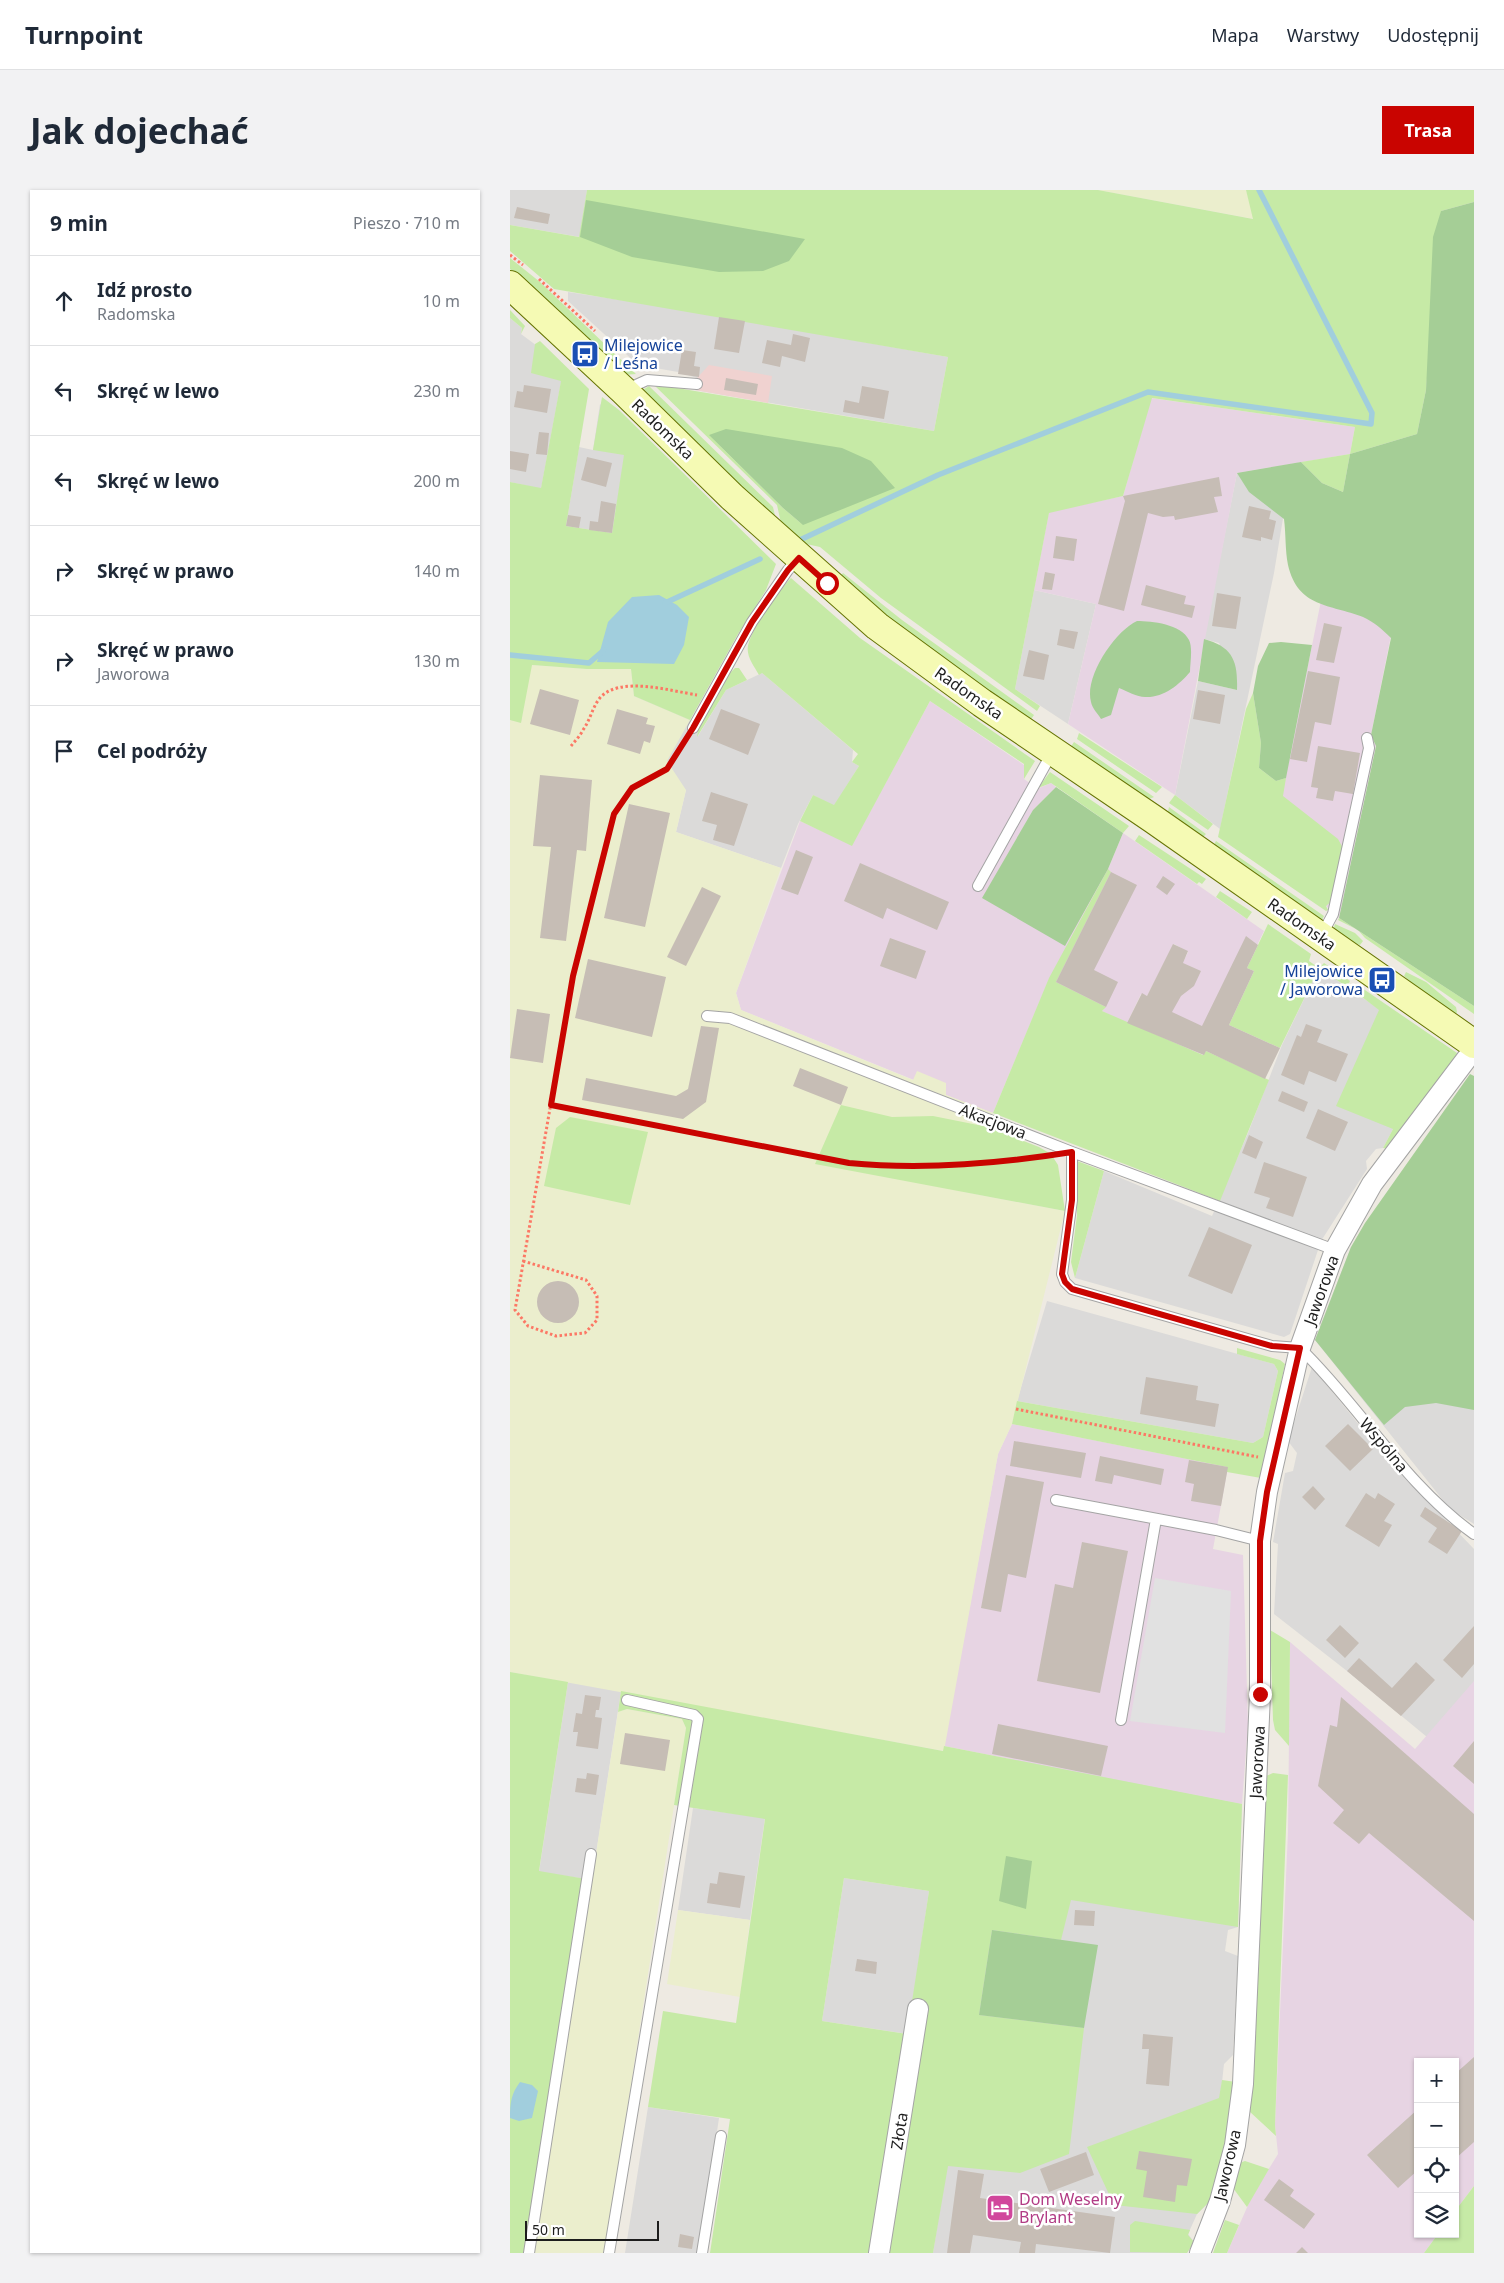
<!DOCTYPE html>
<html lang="pl">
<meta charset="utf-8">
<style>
body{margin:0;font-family:"Noto Sans",sans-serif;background:#f2f2f3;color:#1f2937}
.controls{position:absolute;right:15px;bottom:15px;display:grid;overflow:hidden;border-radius:0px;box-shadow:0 1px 4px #0004}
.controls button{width:45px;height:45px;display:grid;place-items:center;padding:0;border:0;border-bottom:1px solid #e0e1e3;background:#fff;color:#1f2937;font:25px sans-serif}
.scale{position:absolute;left:15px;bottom:12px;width:134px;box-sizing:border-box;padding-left:5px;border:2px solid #1d1d1d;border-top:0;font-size:14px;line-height:18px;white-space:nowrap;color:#1d1d1d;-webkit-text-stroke:4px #fff;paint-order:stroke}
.stop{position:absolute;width:15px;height:15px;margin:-11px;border:4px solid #c90400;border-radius:50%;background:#fff}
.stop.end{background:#c90400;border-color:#fff;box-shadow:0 1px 5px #0008}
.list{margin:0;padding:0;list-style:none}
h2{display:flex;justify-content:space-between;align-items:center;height:65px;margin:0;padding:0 20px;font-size:21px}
h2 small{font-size:16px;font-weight:400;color:#747a83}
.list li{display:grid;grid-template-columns:32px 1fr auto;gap:15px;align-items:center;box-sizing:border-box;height:90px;padding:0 20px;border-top:1px solid #e0e1e3}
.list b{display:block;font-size:19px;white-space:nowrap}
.list p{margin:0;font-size:16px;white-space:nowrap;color:#747a83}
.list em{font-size:16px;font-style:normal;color:#747a83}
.icon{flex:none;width:28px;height:28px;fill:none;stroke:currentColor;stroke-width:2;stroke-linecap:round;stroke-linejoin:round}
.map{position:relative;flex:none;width:964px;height:2063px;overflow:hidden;border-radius:0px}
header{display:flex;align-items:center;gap:30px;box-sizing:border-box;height:70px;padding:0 25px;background:#fff;border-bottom:1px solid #e0e1e3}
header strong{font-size:24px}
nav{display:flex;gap:28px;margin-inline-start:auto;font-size:18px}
.intro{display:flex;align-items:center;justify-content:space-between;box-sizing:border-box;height:120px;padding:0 30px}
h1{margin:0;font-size:35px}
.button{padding:12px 22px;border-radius:0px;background:#c90400;color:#fff;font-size:18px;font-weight:700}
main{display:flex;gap:30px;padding:0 30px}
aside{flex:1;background:#fff;border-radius:0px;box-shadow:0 1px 4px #0004}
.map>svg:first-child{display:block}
.residential{fill:#dbdad9}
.commercial{fill:#f0d2d0}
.industrial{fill:#e7d4e3}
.farmland{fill:#ebeecd}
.grass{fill:#c6eaa6;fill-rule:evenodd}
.forest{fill:#a5ce96}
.parking{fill:#e1e1e1}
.water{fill:#a1cedd}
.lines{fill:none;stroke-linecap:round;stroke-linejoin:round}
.stream{stroke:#a1cedd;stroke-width:5.5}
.building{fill:#c6bdb5}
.service-casing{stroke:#a4a4a4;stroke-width:12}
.minor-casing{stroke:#a4a4a4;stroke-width:22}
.secondary-casing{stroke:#667403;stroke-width:30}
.path{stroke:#fc7865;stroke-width:3;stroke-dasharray:2.5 2.5;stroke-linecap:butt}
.service{stroke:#fff;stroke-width:10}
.minor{stroke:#fff;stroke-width:20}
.secondary{stroke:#f5fab4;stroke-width:28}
.route{stroke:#c90400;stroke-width:6}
.labels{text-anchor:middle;stroke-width:5;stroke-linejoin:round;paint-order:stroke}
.transit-label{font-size:16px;fill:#164399;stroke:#fff;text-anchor:start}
.street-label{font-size:16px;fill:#1d1d1d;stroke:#fff}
.hotel-label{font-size:16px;fill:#b23c85;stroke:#fff;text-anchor:start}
</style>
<header>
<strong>Turnpoint</strong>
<nav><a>Mapa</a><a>Warstwy</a><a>Udostępnij</a></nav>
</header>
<div class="intro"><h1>Jak dojechać</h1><a class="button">Trasa</a></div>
<main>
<aside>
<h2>9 min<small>Pieszo · 710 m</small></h2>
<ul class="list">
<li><svg class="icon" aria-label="ahead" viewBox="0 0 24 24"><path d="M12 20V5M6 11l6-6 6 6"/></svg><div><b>Idź prosto</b><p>Radomska</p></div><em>10 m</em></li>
<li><svg class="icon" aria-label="left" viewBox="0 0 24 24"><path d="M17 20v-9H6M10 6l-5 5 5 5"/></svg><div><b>Skręć w lewo</b></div><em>230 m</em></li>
<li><svg class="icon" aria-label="left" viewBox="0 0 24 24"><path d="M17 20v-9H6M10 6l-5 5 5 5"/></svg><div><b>Skręć w lewo</b></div><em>200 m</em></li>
<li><svg class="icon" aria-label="right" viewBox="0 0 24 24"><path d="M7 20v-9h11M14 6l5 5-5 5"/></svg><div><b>Skręć w prawo</b></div><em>140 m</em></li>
<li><svg class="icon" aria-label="right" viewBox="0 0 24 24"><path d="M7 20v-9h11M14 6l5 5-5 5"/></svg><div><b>Skręć w prawo</b><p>Jaworowa</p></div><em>130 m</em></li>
<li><svg class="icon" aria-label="arrive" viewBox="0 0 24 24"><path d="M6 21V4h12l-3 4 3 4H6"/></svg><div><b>Cel podróży</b></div></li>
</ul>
</aside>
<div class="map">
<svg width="964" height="2063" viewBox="0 0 964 2063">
<rect width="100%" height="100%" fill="#eeeae2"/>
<path class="residential" d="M0,0h77l-7,47 -70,-12z
M58,102l92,14 288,51 -14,74 -239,-41 2,-12 -19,-6 -40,-7 -70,-64z
M0,128l12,10 -1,6 43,32 -23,123 -31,-7z
M90,214l29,26 -17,103 -46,-7 13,-79 14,3z
M782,274l-18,109 -54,256 -45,-34 23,-114 39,9 -18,-47 -15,-4 33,-166z
M524,400l62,14 -28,120 -53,-35z
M252,483l91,77 -1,12 7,4 -25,40 -21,-11 -15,29 -17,44 -105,-36 10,-42 -176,-70 124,-24 56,24 3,8 5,2v6l28,-46z
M809,778l60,41 14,120 -10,19 -7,1 -10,12 1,8 -46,72 -31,93 -6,3 -209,-59 29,-107 108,45 36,-83 34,-88z
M841,1057l123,48v229l-24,-15 -135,-169z
M537,1111l227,63 4,7 -15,66 -10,6 -236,-42z
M802,1177l70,86 92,96v133l-47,55 -80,-66 -73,-57 4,-70 -5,-2 12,-69 8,-2 4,-18 -9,-12z
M58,1492l53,9 -29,189 -53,-8z
M501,1568l231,46 -4,123 -10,3 -3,21 13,5 -5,99 -9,9 -15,138 -12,12 -9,20 6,8 -7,11h-254z
M183,1618l72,10 -15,102 -72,-10z
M334,1688l85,13 -21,143 -86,-13z
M138,1917l71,11 -20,135h-74z"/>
<path class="commercial" d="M199,175l63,11 -4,27 -73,-13 2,-12z"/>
<path class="industrial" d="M641,208l204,29 -5,27 -113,19 -62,322 -107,-71 28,-120 -62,-14 15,-78 74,-16z
M831,311l74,15 -44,219 5,10 -37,173 -13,-12 -44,-111z
M420,511l94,64v14l10,7 5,2 12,-5 5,4 -23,23 -50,88 125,-29 15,-36 141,98 -60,124 -55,-22 39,-81 -14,-8 -27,52 -6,-2 -14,29 -25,-12 3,-4 -56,-28 -56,134 -47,-18 -29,-23 -3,8 -173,-70 -5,-17 64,-172 52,24z
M502,1234l216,43 -15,82 30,6 5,169 -6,80 -298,-58 54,-292z
M780,1452l125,107 59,-68v505l-19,25v-149h-37v172h20l-14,19h-197l25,-57 26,-42 -3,-29 13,-293z"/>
<path class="farmland" d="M588,0h148l8,29z
M21,475l56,4h44l3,27 56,24 -23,41 19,29 -10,42 105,36 -45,125 5,17 172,70 4,-9 29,12v12l47,18 -29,79 101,19 -53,213 -14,30 -54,297 -434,-79v-952l11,2z
M117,1519l55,10 4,9 -81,525h-71l84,-541z
M168,1720l72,10 -10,77 -73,-13z"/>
<path class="grass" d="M77,0h511l155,29 -7,-29h228v12l-33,9 -15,179 -9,44 -67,20 -7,38 -21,-9 -21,-21 49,-8 5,-27 -203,-29 -29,98 -74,17 -34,176 25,17 -3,5 -156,-113 -61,-51 -18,-4 -21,-20 -4,-18 -124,-121 281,47 14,-74 -394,-68 -44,-38v-26l69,12zM199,245l94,90 -20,-17z
M0,68l30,24 96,92 -13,1 -48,-49 -65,-57z
M0,120l15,16 -4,8 1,-6 -12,-10z
M30,151l49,48 -23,137 46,7 12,-78 -31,-5 9,-53 17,13 157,154 -10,26 -28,44 -48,86 -56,-24 -3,-27h-44l-55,-4 -11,58 -11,-3v-238l31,6 20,-107 -30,-8 4,-29z
M139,196l124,121 5,21 -137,-137z
M333,383l59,47 132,95 -6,9 -59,-42 -131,-103z
M281,388l69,60 175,123 -11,18v-15l-94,-63 -78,145 -52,-25 13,-26 21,10 25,-39 -7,-4 6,-8 -96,-81 -3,2c-5,-9 -13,-19 -11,-29 3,-17 31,-56 43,-68z
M225,478h4l8,12 -21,10 -29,47 1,-7 29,-54z
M743,503l8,50 -2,25 17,13 10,-3 -3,18 55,43 5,9 -10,52 -7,6 2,4 -2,1 -108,-74 28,-128z
M569,543l83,54 -6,6 -79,-54z
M564,552l80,55 -7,3 -77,-52z
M540,582l79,54 -6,7 -72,-50 -13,5z
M665,605l38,29 -5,6 -39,-27z
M659,617l37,27 -6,6 -33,-24z
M629,645l67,44 -4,5 -3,-2 -2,2 -62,-43z
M706,651l108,75 -3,6 -109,-74z
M598,679l3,3 -55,110 50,25 -4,4 101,44 3,-4 63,29 -49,121 -227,-88 56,-135z
M710,701l32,21 -5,7 -31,-22z
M829,728l135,88v8l-109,-76 -7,-8 -20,-10z
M758,734l43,30 -2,7 10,7 5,-5 26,18 -3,6 -28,-19 -39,80 -51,-23 25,-54 -7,-3z
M825,734l20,9 8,8 -3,4 -28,-11z
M896,782l20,10 30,25 1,5 -4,6 -49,-42z
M852,798l95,65 -1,9 -67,87 -6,-1 10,-19 -57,-23 43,-96 -21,-16z
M331,915l51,12 41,-1 55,11 51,20 12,7 7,11 7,46 -250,-47z
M60,927l78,15 -18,73 -86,-19 12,-58z
M567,971l27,10 -29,107 -4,-16 6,-47z
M727,1158l43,12 5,4 -24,114 -34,-6v-5l-215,-43 5,-23 236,42 10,-6 15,-66 -4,-7 -37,-10z
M760,1440l20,12 -1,104 -14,-16 -2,-10z
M0,1482l58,10 -29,189 53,9 -58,373h-24z
M111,1501l322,60 1,-5 298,58 -4,123 -167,-27 -10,40 -69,-10 -13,85 105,13 -15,126 -49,19 -72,-7 -15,87h-223l20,-134 -82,-12 15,-96 73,12 29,-204 -91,-14 12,-77 -4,-9 -55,-10 -9,3zM334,1688l85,13 -22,143 -85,-13z
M763,1583l15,2 -13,350 1,11 -27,-25 17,-335z
M712,1890l14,2 -22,122 -5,-2 -12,12 -83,-9 -27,-58 132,-49z
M735,1971l24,8 -22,38 -14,-19 6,-25z
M964,1996v67h-50l14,-19h17v-23z
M715,2030l14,5 -12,28h-14z
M625,2031l55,9 -2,5 6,7 -7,11 -57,-1v-27z"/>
<path class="forest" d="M76,10l219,39 -16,22 -26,10 -44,1 -87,-15 -52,-20z
M964,12v804l-135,-88 37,-172 -5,-11 20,-97c-9,-9 -17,-16 -28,-21 -33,-13 -65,-9 -75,-52 -3,-15 -2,-31 -4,-46l-35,-27 -12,-19 64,-11 21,21 21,9 7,-38 67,-20 9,-44 7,-153 8,-26z
M216,239l116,19 29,13 24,27 -92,37 -20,-17 -74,-73z
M627,431c15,0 44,3 52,19 4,8 1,23 1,32 -11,13 -27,26 -45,25 -8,0 -18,-6 -26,-9l-8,27 -10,4c-3,-5 -9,-11 -10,-17 -7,-25 24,-71 46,-81z
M694,449c29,8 34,22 33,51l-39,-9z
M771,452l31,3 -26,133 -10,3 -17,-13 2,-25 -8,-50 5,-27 11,-23z
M546,597l67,46 -15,36 -43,77 -83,-48 51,-88z
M960,884l4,2v334l-38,-7 -31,4 -21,18 -69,-85 36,-93 14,-24z
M496,1666l26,5 -6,48 -27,-8z
M482,1740l106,15 -14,83 -105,-13z"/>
<path class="parking" d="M645,1388l76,13 -6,142 -95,-12z"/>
<path class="water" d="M149,405l18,10 12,12 -5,28 -10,19 -77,-2 11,-40 24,-25z
M10,1892l12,3 6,6 -6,27 -13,3 -9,-3c0,-15 1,-24 10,-36z"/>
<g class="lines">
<path class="stream" d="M292,349l136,-64 210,-83 223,32 1,-11 -113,-223
M155,413l95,-44
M0,465l79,8 15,-13"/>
</g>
<path class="building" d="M7,17l33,7 -2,10 -34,-6z
M209,127l26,4 -6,32 -25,-4z
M283,144l17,4 -5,24 -23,-6 -2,11 -18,-4 5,-23 24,5z
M172,160l14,2 -2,14 6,1 -1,10 -21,-3z
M216,188l32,6 -2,11 -32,-5z
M14,195l27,4 -4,24 -33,-6 3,-16 6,1z
M352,196l27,5 -5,28 -41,-7 2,-12 14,3z
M29,242l10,1 -2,22 -11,-1z
M0,261l19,3 -3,18 -16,-3z
M77,267l25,6 -6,24 -25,-7z
M709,287l3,19 -8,1 4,15 -43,8 -1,-4 -11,1 -15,-4 -24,98 -26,-7 27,-103 -2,-5z
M91,311l15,3 -4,29 -23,-3 1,-9 8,1z
M739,316l22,5 -2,8 7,2 -4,19 -11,-3v4l-19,-4z
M58,325l13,2 -2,11 -13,-2z
M546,346l21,3 -3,22 -21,-3z
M535,382l10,2 -3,16 -10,-1z
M636,395l40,11 -2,8 11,2 -3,12 -51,-13z
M707,403l24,4 -5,32 -24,-3z
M814,433l18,4 -8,36 -18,-3z
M550,439l18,3 -4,17 -17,-4z
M519,460l20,5 -5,25 -21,-4z
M798,481l32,6 -9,48 -16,-3 -8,40 -17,-3z
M30,499l39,11 -9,35 -40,-11z
M688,500l27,5 -5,29 -27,-5z
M107,519l31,9 -2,6 9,2 -5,17 -6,-2 -4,13 -33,-10z
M211,519l39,15 -12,31 -39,-16z
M808,556l42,7 -7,41 -18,-3 -2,10 -17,-3 2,-10 -7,-1z
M30,585l52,5 -6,71 -9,-1 -11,91 -26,-3 11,-91 -18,-1z
M201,602l37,12 -14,42 -21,-6 4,-15 -15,-4z
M119,614l41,9 -25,114 -41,-9z
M286,660l17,7 -15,38 -17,-6z
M350,673l89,39 -12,28 -50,-22 -4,11 -39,-18z
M601,682l26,13 -43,85 24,12 -12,25 -50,-25z
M653,686l12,8 -8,11 -11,-8z
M192,697l19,9 -35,70 -19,-9z
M736,746l12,9 -11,23 7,3 -25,54 51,23 -15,31 -59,-28 -2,4 -77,-32 15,-30 5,3 26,-52 15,7 -5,12 18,8 -7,15 -13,10 -9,16 30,14z
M380,748l36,13 -10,28 -36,-13z
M78,769l78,18 -14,60 -77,-19z
M7,819l33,5 -7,49 -33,-5z
M796,834l16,6 -5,12 31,12 -12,28 -27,-11 -5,14 -23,-10 16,-40 4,2z
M191,836l18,2 -13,74 -23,17 -101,-19 4,-22 90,18 12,-7z
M290,878l48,19 -7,18 -48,-19z
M772,901l26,11 -4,10 -26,-11z
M808,919l30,13 -13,29 -29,-13z
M739,945l14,7 -7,17 -14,-6z
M754,972l43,15 -14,40 -27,-9 4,-10 -16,-5z
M699,1037l43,18 -20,49 -44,-18z
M27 1112a21 21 0 1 1 42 0a21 21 0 1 1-42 0Z
M636,1187l52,9 -2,14 23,4 -4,23 -75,-13z
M838,1234l25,25 -23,22 -25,-25z
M504,1251l72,12 -5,25 -71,-12z
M590,1266l64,13 -3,16 -47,-10 -2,9 -17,-3z
M679,1270l39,7 -7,39 -30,-5 3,-17 -9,-2z
M496,1285l38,7 -18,96 -18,-4 -7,38 -20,-4z
M803,1296l12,13 -10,11 -13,-13z
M856,1303l9,6 3,-6 17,11 -11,17 8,4 -13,22 -34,-21z
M915,1317l37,24 -15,23 -19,-12 9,-14 -17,-12z
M572,1352l46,9 -28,142 -63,-12 18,-97 18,4z
M830,1435l19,18 -14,15 -19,-18z
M964,1436v38l-12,14 -19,-18z
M849,1468l33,30 24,-26 19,18 -34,36 -54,-45z
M75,1505l16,2 -2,13h-3l-1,7 7,1 -4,31 -22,-3 2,-14h-5l3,-19 6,1z
M831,1507l133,117v107l-105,-88 -10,11 -26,-21 11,-13 -26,-24 12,-61 7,2z
M488,1534l110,22 -7,30 -109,-22z
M115,1543l45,7 -5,31 -45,-7z
M964,1551v43l-21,-18z
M77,1583l12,2 -3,20 -21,-3 2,-14 9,1z
M209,1682l26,4 -5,32 -33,-5 3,-20 7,1z
M565,1720l20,1 -1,15 -20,-1z
M347,1769l20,3 -1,12 -21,-3z
M633,1844l30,3 -4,49 -23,-2 3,-35h-7z
M964,1867v85l-19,17v-85z
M908,1919v61l-20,18 -31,-33z
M629,1961l53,8 -5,27 -10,-1 -2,17 -32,-5 4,-26 -11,-2z
M576,1962l8,23 -45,17 -9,-23z
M448,1980l26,4 -4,24 135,19 -5,36 -74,-9 -1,9h-16l2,-11 -48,-7 -3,18h-23z
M769,1989l15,11 -4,6 25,18 -11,15 -40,-29z
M170,2044l14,3 -2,12 -14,-2z
M792,2057l6,6h-12z"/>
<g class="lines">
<defs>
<path id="service" d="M115,200l22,-10 50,4
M183,538l59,-106 36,-52 11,-12
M468,696l75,-135
M811,746l12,-22 36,-166 -2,-10
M197,826l23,2 342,134 263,98
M562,962v48l-10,74 3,8 7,7 200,57 28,2c61,59 104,136 174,186
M546,1310l160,30 44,11
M611,1530l35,-201
M19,2063l62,-399
M99,2063l89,-534 -4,-4 -67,-15
M192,2063l19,-117"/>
<path id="minor" d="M369,2063l39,-244
M690,2063l20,-52 15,-56 8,-61 17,-390v-153l7,-49 33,-144 35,-98 37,-66 102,-135"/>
<path id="secondary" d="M0,95l114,106 108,106 145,129 105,77 171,116 321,225"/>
</defs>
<use href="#service" class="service-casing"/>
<use href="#minor" class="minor-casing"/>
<use href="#secondary" class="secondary-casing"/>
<path class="path" d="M0,65l13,10
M29,89l56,52
M61,556c4,-5 9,-10 12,-16 7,-10 9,-21 16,-31 19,-24 72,-8 98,-4
M41,915l298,58c65,6 131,4 195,-7
M13,1071l63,19 11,16v24l-12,13 -29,3 -28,-10 -13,-16 58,-334 41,-162 18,-26 35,-19 19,-30
M506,1219l242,48"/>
<use href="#service" class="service"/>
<use href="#minor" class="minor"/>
<use href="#secondary" class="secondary"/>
</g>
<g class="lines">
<path class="route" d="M317,393l-28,-25 -11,12 -36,52 -59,106 -26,41 -35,19 -18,26 -41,162 -22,129 298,58c75,7 149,1 223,-11v48l-10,74 3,8 7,7 200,57 28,2 -33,144 -7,49v153"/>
</g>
<defs>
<symbol id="bus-square" viewBox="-11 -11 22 22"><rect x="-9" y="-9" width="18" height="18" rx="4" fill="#1a4fb4" stroke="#fff"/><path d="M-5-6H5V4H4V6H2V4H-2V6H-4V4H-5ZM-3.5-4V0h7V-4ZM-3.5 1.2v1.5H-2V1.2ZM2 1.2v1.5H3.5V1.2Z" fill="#fff"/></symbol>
<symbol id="hotel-square" viewBox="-11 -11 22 22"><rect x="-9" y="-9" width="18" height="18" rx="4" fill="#d1479c" stroke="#fff"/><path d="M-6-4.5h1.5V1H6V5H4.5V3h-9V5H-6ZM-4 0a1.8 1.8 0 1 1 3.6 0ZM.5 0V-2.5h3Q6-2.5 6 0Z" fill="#fff"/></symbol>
</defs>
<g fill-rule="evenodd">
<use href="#bus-square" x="59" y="148" width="32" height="32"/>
<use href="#bus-square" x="856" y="774" width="32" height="32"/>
<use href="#hotel-square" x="474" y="2002" width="32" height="32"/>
</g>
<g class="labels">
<g class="transit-label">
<text x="94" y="161">Milejowice<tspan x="94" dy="18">/ Leśna</tspan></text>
<text x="853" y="787" text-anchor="end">Milejowice<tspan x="853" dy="18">/ Jaworowa</tspan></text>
</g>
<g class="street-label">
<text transform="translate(153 239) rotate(44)" y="6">Radomska</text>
<text transform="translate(459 503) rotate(35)" y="6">Radomska</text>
<text transform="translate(792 734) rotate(35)" y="6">Radomska</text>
<text transform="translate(483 931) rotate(21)" y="6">Akacjowa</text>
<text transform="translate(811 1100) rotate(-70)" y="6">Jaworowa</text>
<text transform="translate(874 1255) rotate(50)" y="6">Wspólna</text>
<text transform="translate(747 1572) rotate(-87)" y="6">Jaworowa</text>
<text transform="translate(389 1941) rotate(-81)" y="6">Złota</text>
<text transform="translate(717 1975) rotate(-77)" y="6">Jaworowa</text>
</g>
<g class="hotel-label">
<text x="509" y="2015">Dom Weselny<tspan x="509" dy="18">Brylant</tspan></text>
</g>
</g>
</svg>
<div class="controls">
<button>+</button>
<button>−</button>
<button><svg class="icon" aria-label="locate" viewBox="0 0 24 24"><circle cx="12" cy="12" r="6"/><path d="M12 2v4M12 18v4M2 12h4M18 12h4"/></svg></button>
<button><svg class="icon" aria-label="layers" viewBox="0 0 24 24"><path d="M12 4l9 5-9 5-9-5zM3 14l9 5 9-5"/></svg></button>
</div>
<div class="scale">50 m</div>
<div class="stop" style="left:317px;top:393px"></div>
<div class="stop end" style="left:750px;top:1504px"></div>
</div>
</main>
